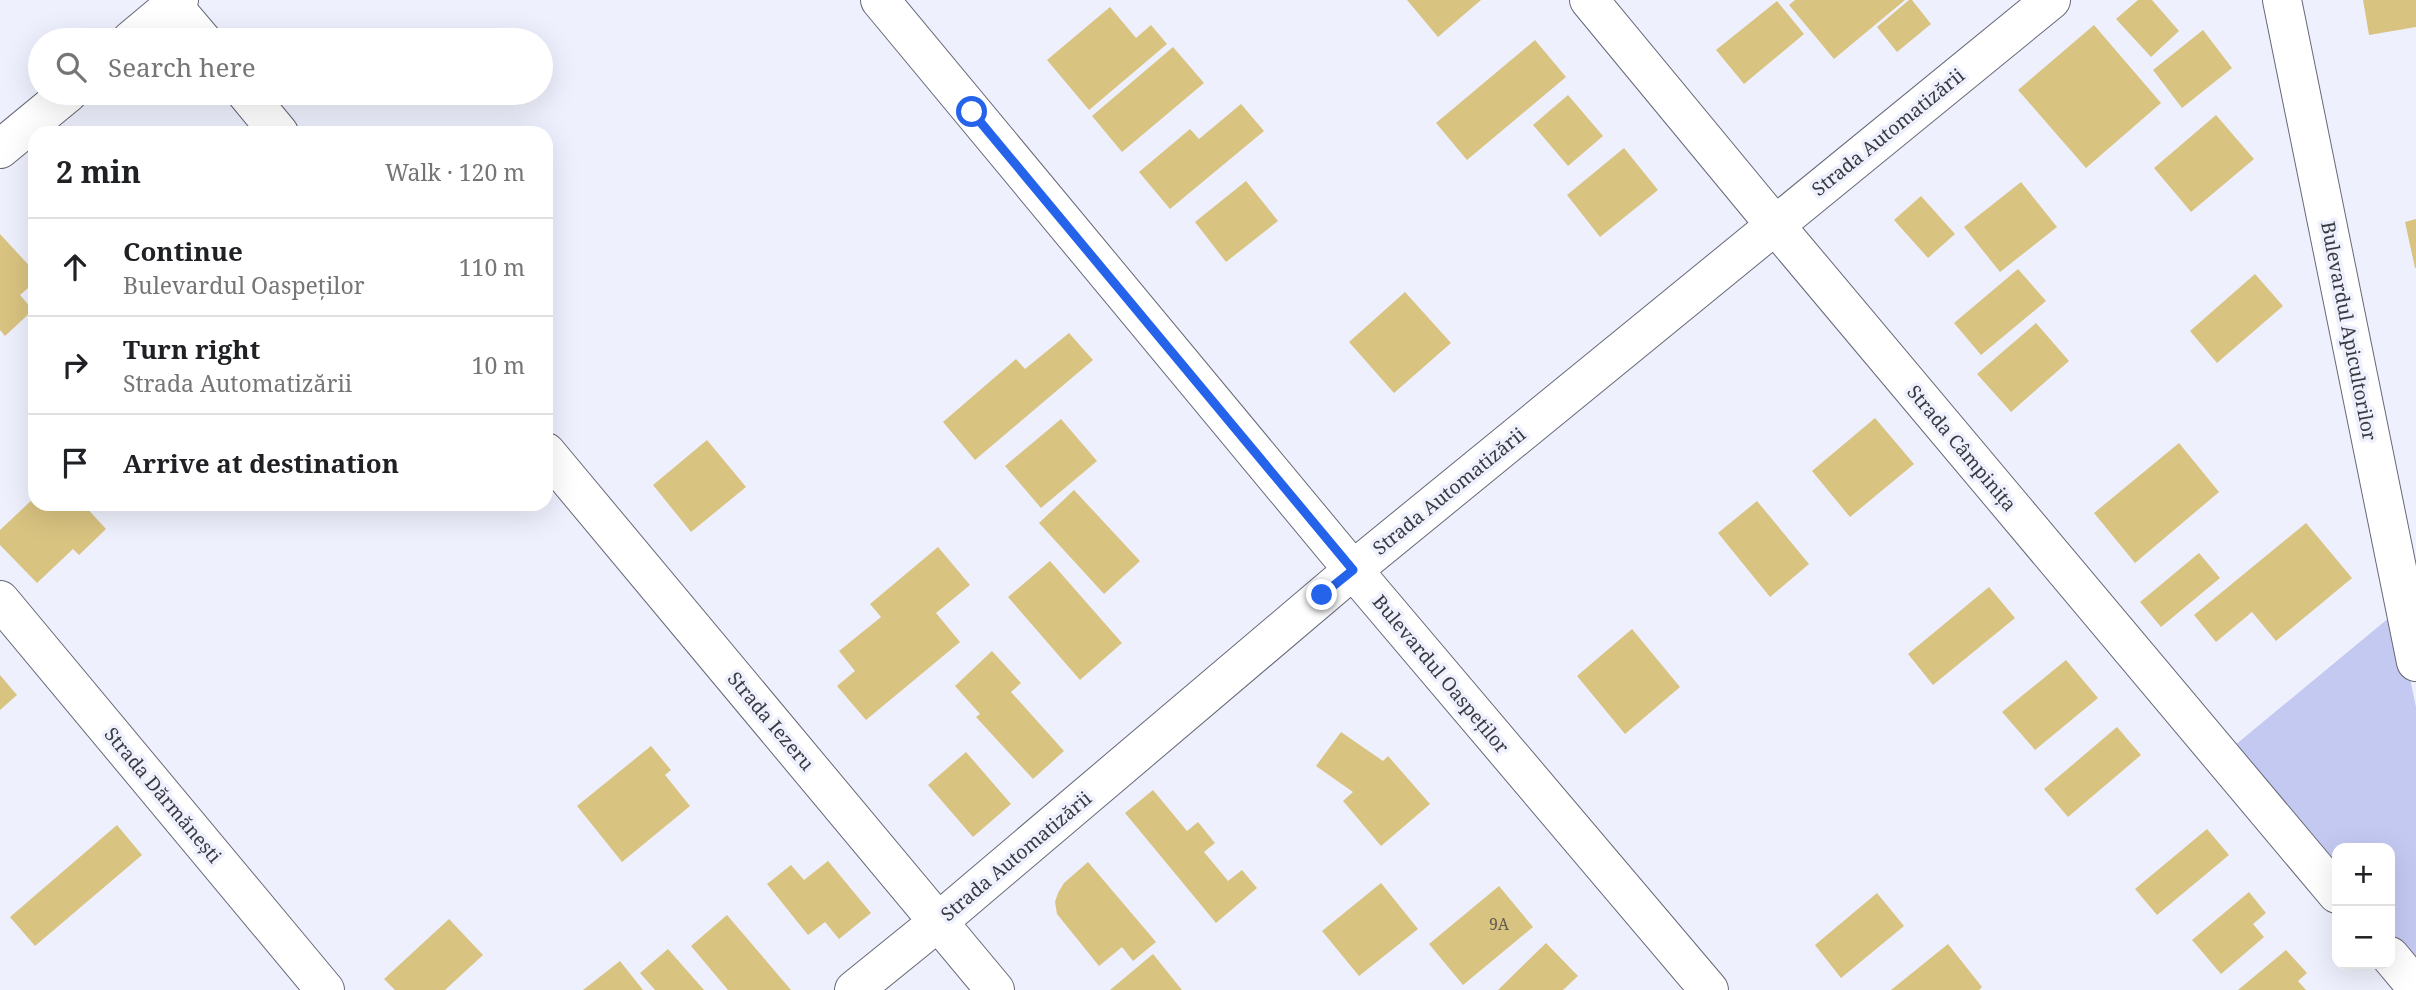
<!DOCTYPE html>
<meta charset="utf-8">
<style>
body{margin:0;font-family:"Noto Serif",serif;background:#f2f2f2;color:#202124}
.controls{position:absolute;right:21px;bottom:21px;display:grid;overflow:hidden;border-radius:14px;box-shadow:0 7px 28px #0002}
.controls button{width:63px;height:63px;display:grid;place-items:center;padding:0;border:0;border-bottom:2px solid #e0e0e0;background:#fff;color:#202124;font:35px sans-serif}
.stop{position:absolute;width:21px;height:21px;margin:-16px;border:5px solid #2563eb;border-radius:50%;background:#fff}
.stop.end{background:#2563eb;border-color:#fff;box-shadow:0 2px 7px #0008}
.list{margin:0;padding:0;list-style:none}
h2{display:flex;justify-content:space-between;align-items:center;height:91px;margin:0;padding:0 28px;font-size:30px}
h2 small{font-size:23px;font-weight:400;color:#757577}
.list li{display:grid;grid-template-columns:46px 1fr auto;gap:21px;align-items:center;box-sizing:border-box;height:98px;padding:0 28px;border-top:2px solid #e0e0e0}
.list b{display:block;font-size:26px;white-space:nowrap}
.list p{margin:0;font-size:23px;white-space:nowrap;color:#757577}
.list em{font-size:23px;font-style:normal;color:#757577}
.icon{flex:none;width:38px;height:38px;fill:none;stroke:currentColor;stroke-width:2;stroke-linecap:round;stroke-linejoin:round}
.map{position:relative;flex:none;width:2416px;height:990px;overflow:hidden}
.search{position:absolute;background:#fff;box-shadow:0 7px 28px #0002;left:28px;top:28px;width:525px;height:77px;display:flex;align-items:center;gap:18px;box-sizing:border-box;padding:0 24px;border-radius:38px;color:#757577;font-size:26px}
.panel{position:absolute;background:#fff;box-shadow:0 7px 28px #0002;left:28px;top:126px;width:525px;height:385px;border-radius:21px}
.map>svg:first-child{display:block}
.green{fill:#c4c9f2}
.building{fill:#d9c381}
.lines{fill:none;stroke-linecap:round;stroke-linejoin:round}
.minor-casing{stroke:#666876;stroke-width:40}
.minor{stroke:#fff;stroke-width:38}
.route{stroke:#2563eb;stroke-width:9}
.labels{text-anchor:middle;stroke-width:7;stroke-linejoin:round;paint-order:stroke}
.number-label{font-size:16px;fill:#625d51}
.street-label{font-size:19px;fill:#3a3b41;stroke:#eef0fd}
</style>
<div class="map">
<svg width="2416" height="990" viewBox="0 0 2416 990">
<rect width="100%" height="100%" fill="#eef0fd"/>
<path class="green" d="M2396,612l20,95v259l-26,-32v-86h-53v23l-103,-125z"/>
<path class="building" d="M1407,0h74l-43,37z
M1795,0h110l-71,59 -45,-54z
M1909,0h3l19,24 -34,28 -20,-25z
M2138,0h14l27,31 -28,26 -35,-38z
M2363,0h53v27l-47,8z
M1777,1l27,33 -60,50 -28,-34z
M1110,7l26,31 15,-13 16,19 -78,66 -42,-50z
M2094,25l67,78 -75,65 -68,-78z
M2203,30l29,38 -50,40 -29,-38z
M1535,40l31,37 -99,83 -31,-37z
M1173,47l31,36 -82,69 -30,-36z
M1568,95l35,41 -35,30 -35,-41z
M1241,104l23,27 -94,78 -31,-37 51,-43 9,10z
M2216,115l38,44 -63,53 -37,-44z
M1624,148l34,42 -58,47 -33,-42z
M1246,181l32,40 -52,41 -31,-40z
M2021,182l36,45 -57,45 -36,-45z
M1921,196l34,38 -27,24 -34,-38z
M2416,219v49h-1l-10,-46z
M0,234l35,38v10l-15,13 13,15 -28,26 -5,-6z
M2018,269l28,32 -65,54 -27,-32z
M2255,274l28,32 -66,57 -27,-32z
M1405,292l46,51 -57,50 -45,-51z
M2036,323l33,38 -58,51 -34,-38z
M1069,333l24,27 -118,100 -32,-38 73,-63 9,10z
M1875,418l39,46 -64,53 -38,-46z
M1061,419l36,42 -56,47 -36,-42z
M707,440l39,47 -55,45 -38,-47z
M2179,443l40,49 -84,71 -41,-50z
M1074,490l66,71 -36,33 -65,-71z
M35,497v7h48l23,25 -27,26 -6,-6 -36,34 -37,-38v-15z
M1757,501l52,63 -39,33 -52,-64z
M2306,523l46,55 -76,63 -24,-29 -36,30 -22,-27z
M938,547l32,38 -34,28 24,29 -94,78 -29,-34 18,-15 -16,-20 42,-34 -11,-13z
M2199,553l21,25 -59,49 -21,-25z
M1050,561l72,82 -42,37 -72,-83z
M1989,587l26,31 -82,67 -25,-31z
M1632,629l48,58 -55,47 -48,-58z
M992,651l29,32 -10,9 53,59 -31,28 -57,-62 4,-3 -25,-28z
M2066,660l32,38 -63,52 -33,-38z
M0,675l17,20 -17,15z
M2117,727l24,28 -73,62 -24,-28z
M1341,732l42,29 5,-5 42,48 -49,42 -38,-45 10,-9 -37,-26z
M651,746l20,24 -6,5 25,31 -68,56 -45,-56z
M966,752l45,52 -38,33 -45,-52z
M1153,790l34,41 11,-9 17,21 -11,9 24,29 14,-11 15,18 -41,35 -91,-110z
M117,825l25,30 -107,91 -25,-29z
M2207,829l22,26 -72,60 -22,-26z
M828,861l43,52 -32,26 -14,-17 -17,13 -41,-51 24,-19 13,15z
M1088,862l68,80 -23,19 -11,-14 -23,19 -42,-52 -2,-12 3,-9 6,-10z
M1381,883l37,46 -59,47 -37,-45z
M1499,886l34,41 -70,58 -34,-41z
M2249,892l17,21 -13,11 11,13 -43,37 -29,-34z
M1877,893l27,33 -63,52 -26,-33z
M727,915l64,75h-63l-37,-44z
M449,919l34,36 -38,35h-50l-11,-11z
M1546,943l32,33 -15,14h-65z
M1948,944l34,43 -3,3h-88z
M668,949l36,41h-49l-15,-17z
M2286,950l21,23 -9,8 8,9h-68z
M1153,954l29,36h-72z
M620,961l23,29h-60z"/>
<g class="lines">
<defs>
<path id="minor" d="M168,0l34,40
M880,0l473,570 356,420
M1589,0l186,225 562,669
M2282,0l134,662
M131,40l48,-40
M246,93l33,40
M0,149l68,-56
M546,452l449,538
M0,600l325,390
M2390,956l26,31
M854,990l84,-68 415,-352 698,-570"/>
</defs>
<use href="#minor" class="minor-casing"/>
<use href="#minor" class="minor"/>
</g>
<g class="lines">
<path class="route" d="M972,112l381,458 -31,25"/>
</g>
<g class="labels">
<g class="number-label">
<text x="1499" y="930">9A</text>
</g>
<g class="street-label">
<text transform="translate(1888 132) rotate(-39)" y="7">Strada Automatizării</text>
<text transform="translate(2349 331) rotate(79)" y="7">Bulevardul Apicultorilor</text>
<text transform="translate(1962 448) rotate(50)" y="7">Strada Câmpinița</text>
<text transform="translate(1449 491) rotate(-39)" y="7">Strada Automatizării</text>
<text transform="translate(1441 674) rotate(50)" y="7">Bulevardul Oaspeților</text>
<text transform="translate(771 721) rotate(50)" y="7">Strada Iezeru</text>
<text transform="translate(163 795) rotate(50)" y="7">Strada Dărmănești</text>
<text transform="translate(1016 856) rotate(-40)" y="7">Strada Automatizării</text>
</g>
</g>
</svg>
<div class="controls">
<button>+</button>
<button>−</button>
</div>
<div class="stop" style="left:972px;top:112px"></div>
<div class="stop end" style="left:1322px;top:595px"></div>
<div class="search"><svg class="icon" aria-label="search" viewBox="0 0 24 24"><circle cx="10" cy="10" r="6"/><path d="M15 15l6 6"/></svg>Search here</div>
<section class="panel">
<h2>2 min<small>Walk · 120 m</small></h2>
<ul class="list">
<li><svg class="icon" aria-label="ahead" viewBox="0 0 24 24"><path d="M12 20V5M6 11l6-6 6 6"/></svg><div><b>Continue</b><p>Bulevardul Oaspeților</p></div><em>110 m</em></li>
<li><svg class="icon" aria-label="right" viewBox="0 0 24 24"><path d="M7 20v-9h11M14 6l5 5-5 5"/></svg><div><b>Turn right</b><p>Strada Automatizării</p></div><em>10 m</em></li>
<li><svg class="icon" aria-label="arrive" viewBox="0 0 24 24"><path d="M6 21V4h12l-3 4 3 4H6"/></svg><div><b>Arrive at destination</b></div></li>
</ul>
</section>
</div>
